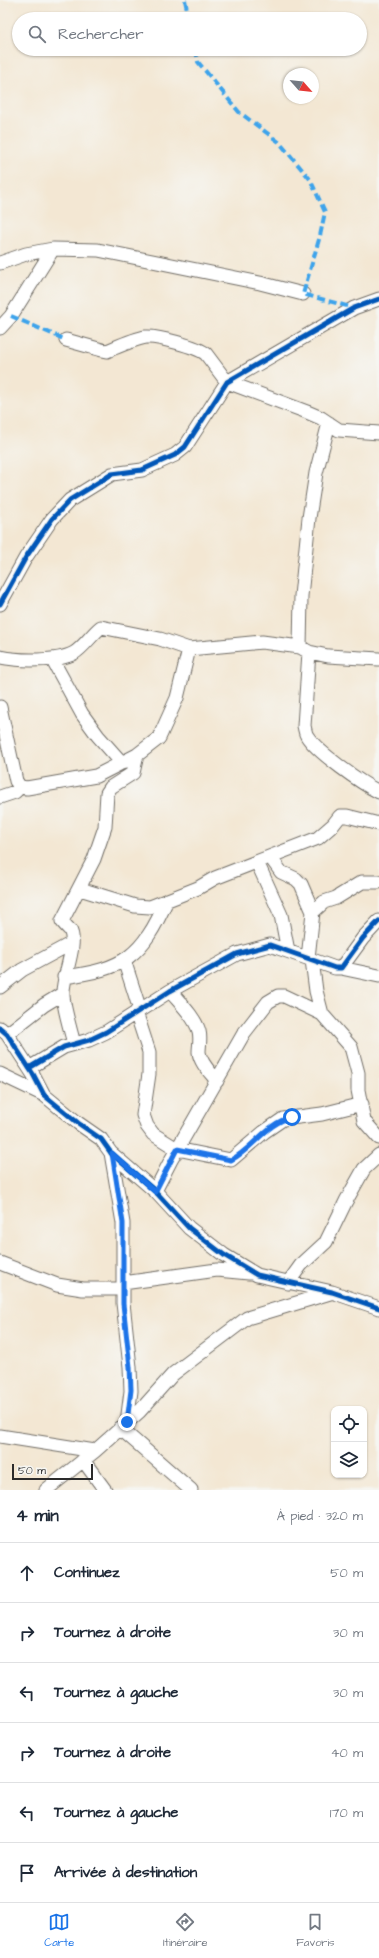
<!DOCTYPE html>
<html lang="fr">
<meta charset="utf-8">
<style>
body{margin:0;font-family:"Architects Daughter",sans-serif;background:#f6f6f7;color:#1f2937}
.controls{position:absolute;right:12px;bottom:12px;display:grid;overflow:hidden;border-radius:8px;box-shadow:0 1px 3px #0004}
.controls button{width:36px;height:36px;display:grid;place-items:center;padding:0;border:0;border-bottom:1px solid #e0e1e3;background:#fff;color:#1f2937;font:20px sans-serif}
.compass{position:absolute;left:283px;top:68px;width:36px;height:36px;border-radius:50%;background:#fff;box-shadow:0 1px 3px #0004;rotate:117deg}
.scale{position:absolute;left:12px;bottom:10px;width:81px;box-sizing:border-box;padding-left:4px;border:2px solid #2b2b2b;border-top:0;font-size:11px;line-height:14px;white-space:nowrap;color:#2b2b2b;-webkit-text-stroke:3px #f6f6f2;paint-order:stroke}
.stop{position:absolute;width:12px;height:12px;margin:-9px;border:3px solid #1a73e8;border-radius:50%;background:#fff}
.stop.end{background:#1a73e8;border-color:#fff;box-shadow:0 1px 4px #0008}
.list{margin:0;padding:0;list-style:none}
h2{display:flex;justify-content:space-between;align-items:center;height:52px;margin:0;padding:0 16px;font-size:17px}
h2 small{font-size:13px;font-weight:400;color:#747a83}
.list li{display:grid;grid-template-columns:26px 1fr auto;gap:12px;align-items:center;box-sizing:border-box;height:60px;padding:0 16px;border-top:1px solid #e0e1e3}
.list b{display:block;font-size:15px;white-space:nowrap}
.list em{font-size:13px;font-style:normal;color:#747a83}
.icon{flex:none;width:22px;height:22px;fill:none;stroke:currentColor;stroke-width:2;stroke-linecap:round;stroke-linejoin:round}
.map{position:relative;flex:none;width:379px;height:1490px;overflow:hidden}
.search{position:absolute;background:#fff;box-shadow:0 1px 3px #0004;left:12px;right:12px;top:12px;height:44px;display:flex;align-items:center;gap:10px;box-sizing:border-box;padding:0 14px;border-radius:22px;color:#747a83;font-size:15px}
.sheet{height:412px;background:#fff}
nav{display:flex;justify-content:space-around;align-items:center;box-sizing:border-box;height:56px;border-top:1px solid #e0e1e3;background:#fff;font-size:11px;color:#747a83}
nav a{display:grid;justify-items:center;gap:2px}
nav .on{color:#1a73e8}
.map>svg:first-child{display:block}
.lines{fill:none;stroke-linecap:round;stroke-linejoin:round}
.minor-casing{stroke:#716d66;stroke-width:15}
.minor{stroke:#fff;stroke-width:13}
.quiet{stroke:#3ea3eb;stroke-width:4;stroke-dasharray:8 4;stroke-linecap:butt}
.cycleway-casing{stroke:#f6f6f2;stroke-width:8}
.cycleway{stroke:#0057b8;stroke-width:5}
.route{stroke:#1a73e8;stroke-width:5}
</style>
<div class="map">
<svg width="379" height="1490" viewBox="0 0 379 1490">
<rect width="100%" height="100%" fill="#f6f6f2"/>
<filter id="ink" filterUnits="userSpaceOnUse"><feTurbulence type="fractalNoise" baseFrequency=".025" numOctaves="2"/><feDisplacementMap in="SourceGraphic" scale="8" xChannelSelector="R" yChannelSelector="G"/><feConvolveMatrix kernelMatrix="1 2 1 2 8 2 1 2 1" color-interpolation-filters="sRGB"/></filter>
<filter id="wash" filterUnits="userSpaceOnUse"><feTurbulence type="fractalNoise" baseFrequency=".012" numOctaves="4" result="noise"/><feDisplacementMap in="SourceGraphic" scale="16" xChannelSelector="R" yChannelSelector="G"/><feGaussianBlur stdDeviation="0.9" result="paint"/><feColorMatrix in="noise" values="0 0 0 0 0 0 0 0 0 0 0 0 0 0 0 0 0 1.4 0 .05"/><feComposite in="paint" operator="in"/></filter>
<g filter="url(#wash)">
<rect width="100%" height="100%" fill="#f3e7d3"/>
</g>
<g filter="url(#ink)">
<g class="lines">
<defs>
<path id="minor" d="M0,263l26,-9 27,-5 45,1 162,33 43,11
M0,328l11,-12 42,-67
M66,340l36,10 5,1c12,-5 27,-12 39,-14 11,-1 52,10 60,17l21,28 80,30 14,6 18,12 40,3
M0,604l26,-47 26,-38 18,-19 42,-26 30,-4 33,-15 10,-8 42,-65 127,-74 25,-9
M300,647l1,-51 8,-78 7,-45 13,-50
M309,652l-5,74c1,3 1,7 3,10 10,16 54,47 72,56
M0,657c18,4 58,5 74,-4 9,-5 18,-19 27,-26l59,12 29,10 73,-7 38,5 9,5 19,4 51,3
M52,659l30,55 16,22 24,27
M0,707l16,74 4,6 7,1 69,-12 41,-21 22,-17 18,-40 12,-49
M0,797l15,-5 5,-5
M271,858l10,14 15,7 5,5 12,28 -5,46
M257,862l24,53 7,36
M80,889l55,17 15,1 48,-19 17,-10 103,-40 15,-13 7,-9h7l32,8
M313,912l11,-10 12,-4 26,-16h17
M124,960l16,50
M312,960l4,31 6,23 29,33 7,26v17l6,31 15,17
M341,968l38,8
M64,977c60,-8 78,-20 103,-77
M0,987l22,-17 50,-27
M170,991c10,12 24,25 29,40 2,8 0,14 0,21 1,11 12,21 18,29
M136,1012l13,40v22l-6,41 4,11 6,8 24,15 54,11 33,-28 19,-13 39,-5 40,-10
M0,1028l7,6 26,40 11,21 34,28 23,16 10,14 44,38 34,37 35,27 33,20 75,17 47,16
M7,1034l37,-29 18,-11
M74,1044c-3,-13 -12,-41 -11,-52 0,-16 15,-49 7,-62 -3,-3 -6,-6 -8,-9l32,-62 11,-32 2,-34 4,-6 22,-14 4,-18
M29,1068l35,-21 25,-7 17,-8 64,-41 67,-37 33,-9 65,23h6l22,-30 16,-17
M0,1074l44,21
M111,1153l12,70v80l7,64 1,24 -4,31
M155,1191l16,-31 73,-127 24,-31 10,-6h6l38,18
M0,1263l57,22 26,4h40
M123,1283l94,-13 32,3
M288,1283l13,-18 25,-23 20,-41 18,-32 15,-14
M120,1428l71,62
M0,1436l95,15
M83,1460l22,30
M46,1490l49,-39 44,-39 34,-38 74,-56 83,-25"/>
</defs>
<use href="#minor" class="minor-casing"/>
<use href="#minor" class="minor"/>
<path class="quiet" d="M185,0l4,19
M196,49l2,13 41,50 40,30 31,37 15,33 -5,24 -17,58 51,14
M11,316l55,24"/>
<defs>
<path id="cycleway" d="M0,604l26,-47 26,-38 18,-19 42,-26 30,-4 33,-15 10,-8 42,-65 127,-74 25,-9
M0,1028l7,6 26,40 11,21 34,28 23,16 10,14 44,38 34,37 35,27 33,20 75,17 47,16
M29,1068l35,-21 25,-7 17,-8 64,-41 67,-37 33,-9 65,23h6l22,-30 16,-17"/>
</defs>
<use href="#cycleway" class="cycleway-casing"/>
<use href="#cycleway" class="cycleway"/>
</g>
</g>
<g class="lines" filter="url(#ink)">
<path class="route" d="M127,1422l4,-32 -1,-23 -7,-63v-81l-11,-70 43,39 22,-43 54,11c23,-12 35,-37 61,-43"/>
</g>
</svg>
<div class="controls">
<button><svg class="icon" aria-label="locate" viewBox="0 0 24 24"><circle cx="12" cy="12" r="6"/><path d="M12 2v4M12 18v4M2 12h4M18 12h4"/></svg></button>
<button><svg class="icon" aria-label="layers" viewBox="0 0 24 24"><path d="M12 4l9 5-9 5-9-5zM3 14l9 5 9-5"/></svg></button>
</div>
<svg class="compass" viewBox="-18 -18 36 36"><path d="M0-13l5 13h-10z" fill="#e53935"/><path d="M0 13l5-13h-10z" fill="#747a83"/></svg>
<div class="scale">50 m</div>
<div class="stop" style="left:292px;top:1117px"></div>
<div class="stop end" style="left:127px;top:1422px"></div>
<div class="search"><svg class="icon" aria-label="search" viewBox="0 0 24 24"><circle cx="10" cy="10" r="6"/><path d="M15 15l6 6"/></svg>Rechercher</div>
</div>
<section class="sheet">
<h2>4 min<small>À pied · 320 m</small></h2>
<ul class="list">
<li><svg class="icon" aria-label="ahead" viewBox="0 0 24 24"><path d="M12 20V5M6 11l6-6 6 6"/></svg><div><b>Continuez</b></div><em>50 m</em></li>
<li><svg class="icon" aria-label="right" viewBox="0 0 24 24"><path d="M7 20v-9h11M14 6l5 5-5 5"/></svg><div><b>Tournez à droite</b></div><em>30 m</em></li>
<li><svg class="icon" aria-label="left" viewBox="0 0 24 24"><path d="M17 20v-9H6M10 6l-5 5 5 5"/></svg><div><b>Tournez à gauche</b></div><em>30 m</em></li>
<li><svg class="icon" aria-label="right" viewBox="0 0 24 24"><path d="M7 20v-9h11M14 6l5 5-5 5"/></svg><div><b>Tournez à droite</b></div><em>40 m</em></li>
<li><svg class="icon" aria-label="left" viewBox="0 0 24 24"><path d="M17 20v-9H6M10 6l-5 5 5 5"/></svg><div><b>Tournez à gauche</b></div><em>170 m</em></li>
<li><svg class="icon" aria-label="arrive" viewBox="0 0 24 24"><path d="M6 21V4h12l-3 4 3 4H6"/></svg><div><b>Arrivée à destination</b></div></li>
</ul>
</section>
<nav>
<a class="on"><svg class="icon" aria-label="map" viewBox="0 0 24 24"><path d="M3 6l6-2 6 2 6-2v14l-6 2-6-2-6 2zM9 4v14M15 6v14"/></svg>Carte</a>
<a><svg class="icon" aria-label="directions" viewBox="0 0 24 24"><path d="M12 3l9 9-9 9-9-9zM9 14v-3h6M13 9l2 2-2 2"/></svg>Itinéraire</a>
<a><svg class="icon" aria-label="saved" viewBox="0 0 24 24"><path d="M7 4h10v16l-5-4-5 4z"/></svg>Favoris</a>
</nav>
